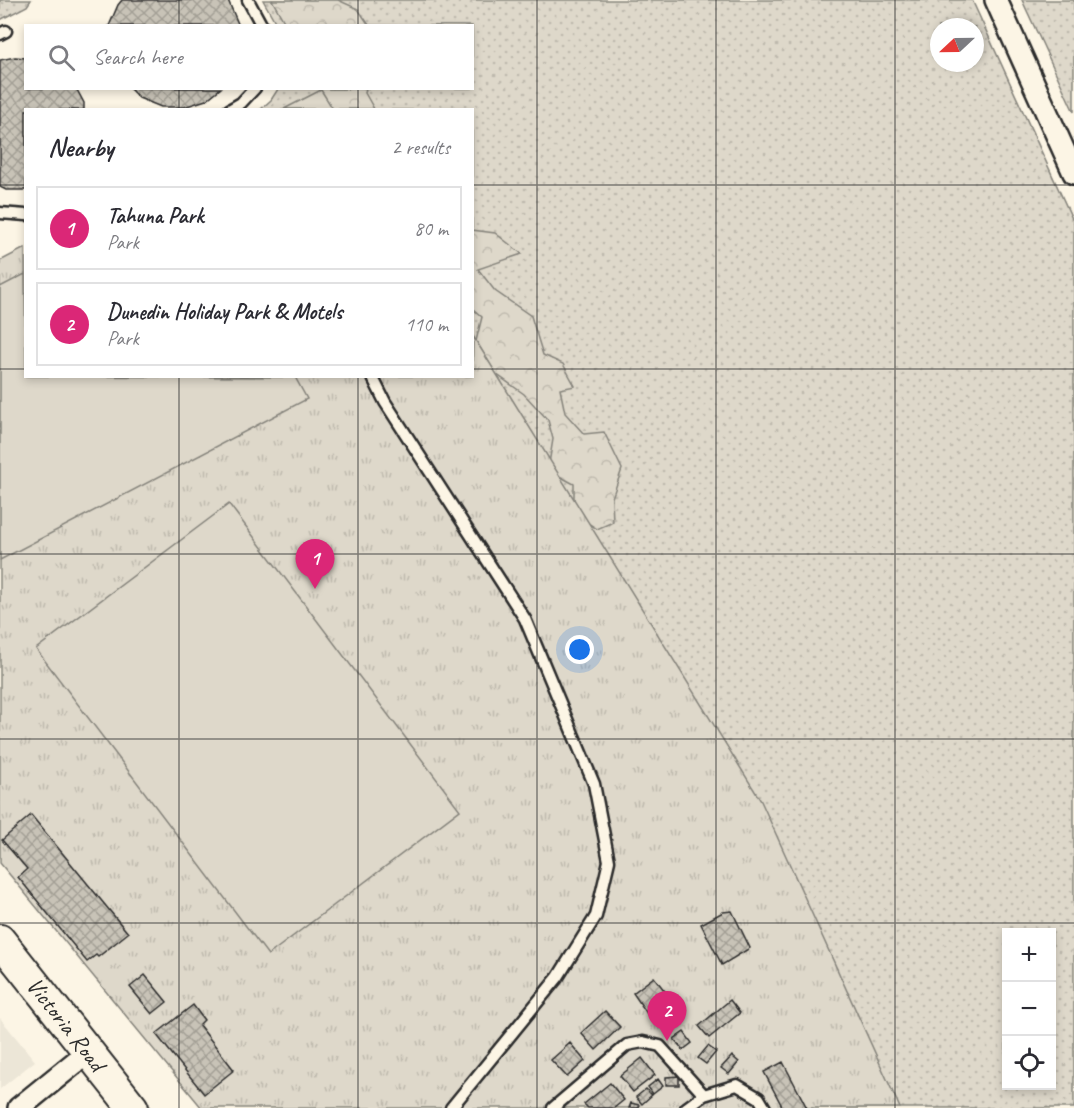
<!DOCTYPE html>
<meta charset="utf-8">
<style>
body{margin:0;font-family:Caveat,sans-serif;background:#f2f2f3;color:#2b2b33}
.controls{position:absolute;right:18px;bottom:18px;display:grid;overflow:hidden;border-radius:0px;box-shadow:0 3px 9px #0003}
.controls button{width:54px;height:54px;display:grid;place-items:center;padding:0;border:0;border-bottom:2px solid #e1e1e2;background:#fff;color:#2b2b33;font:30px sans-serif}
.compass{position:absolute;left:930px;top:18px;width:54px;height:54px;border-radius:50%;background:#fff;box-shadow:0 3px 9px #0003;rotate:248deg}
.you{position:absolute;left:580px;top:650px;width:21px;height:21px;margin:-15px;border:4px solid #fff;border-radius:50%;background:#1a73e8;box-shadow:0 0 0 9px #1a73e833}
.badge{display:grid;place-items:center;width:39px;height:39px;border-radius:50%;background:#db2777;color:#fff;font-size:20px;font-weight:700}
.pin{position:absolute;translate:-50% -50px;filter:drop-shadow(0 2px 3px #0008)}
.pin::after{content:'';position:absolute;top:32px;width:21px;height:18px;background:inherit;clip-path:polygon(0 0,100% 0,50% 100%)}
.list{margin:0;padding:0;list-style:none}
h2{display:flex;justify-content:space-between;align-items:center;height:78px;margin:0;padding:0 24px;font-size:26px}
h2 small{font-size:20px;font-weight:400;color:#7c7c81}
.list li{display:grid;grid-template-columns:39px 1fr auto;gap:18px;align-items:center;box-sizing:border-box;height:84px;margin:0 12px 12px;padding:0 12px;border:2px solid #e1e1e2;border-radius:0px}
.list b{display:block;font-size:22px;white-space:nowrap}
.list p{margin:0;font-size:20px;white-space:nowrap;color:#7c7c81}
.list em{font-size:20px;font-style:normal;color:#7c7c81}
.icon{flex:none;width:33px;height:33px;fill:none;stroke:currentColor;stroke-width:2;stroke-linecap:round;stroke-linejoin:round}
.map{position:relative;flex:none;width:1074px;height:1108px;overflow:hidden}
.search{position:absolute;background:#fff;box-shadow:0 3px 9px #0003;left:24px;top:24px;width:450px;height:66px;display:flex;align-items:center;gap:15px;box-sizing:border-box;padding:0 21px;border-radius:0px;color:#7c7c81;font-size:22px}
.panel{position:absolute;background:#fff;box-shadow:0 3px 9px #0003;left:24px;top:108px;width:450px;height:270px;border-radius:0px}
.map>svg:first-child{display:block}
.built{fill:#ece6d7}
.grass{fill:url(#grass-dots);stroke:#84827a;stroke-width:1.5;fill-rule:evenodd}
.forest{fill:url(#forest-crowns);stroke:#84827a;stroke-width:1.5}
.park{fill:url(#park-tufts);stroke:#84827a;stroke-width:1.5}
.pitch{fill:#ded8ca;stroke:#84827a;stroke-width:1.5}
.building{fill:url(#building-cross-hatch);stroke:#2b2b2b;stroke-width:1.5}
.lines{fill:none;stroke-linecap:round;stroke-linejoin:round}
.lane-casing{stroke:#2b2b2b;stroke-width:15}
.street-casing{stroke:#2b2b2b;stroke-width:26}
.secondary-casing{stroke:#2b2b2b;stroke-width:34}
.lane{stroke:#fcf5e5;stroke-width:10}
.street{stroke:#fcf5e5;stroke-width:21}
.secondary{stroke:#fcf5e5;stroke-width:30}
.grid{fill:none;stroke:#2b2b2b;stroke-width:1.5;stroke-opacity:0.55}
.labels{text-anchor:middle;stroke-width:6;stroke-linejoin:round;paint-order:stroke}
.street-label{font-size:24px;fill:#2b2b2b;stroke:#fcf5e5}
</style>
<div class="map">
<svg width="1074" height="1108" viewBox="0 0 1074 1108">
<defs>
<pattern id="grass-dots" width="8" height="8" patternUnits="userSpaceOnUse" patternTransform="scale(1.5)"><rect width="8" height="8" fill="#ded8ca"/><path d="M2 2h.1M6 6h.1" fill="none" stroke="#bfbaae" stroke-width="1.8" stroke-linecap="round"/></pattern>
<pattern id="forest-crowns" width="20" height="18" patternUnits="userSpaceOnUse" patternTransform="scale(1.5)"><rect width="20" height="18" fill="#ded8ca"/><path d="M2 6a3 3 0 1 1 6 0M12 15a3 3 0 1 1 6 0" fill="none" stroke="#bfbaae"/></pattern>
<pattern id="park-tufts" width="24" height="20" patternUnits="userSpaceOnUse" patternTransform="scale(1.5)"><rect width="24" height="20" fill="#ded8ca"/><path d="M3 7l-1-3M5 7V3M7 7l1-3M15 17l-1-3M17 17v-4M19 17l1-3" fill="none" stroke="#bfbaae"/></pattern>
<pattern id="building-cross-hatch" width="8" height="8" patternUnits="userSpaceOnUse" patternTransform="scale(1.5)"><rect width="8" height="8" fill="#c8c3b7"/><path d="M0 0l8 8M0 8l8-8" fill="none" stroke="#a39f95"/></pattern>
</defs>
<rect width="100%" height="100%" fill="#fcf5e5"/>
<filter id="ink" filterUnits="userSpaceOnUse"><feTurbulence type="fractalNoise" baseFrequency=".0167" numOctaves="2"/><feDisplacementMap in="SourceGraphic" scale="12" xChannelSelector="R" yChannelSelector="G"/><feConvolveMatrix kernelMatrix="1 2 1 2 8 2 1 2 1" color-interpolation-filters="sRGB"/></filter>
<g filter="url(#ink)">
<path class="built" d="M0,1018l35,43 -35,28z"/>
<path class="grass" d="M0,0h31l-4,6 -27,14z
M263,0h709l102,223v885h-266l-336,-732v-266h-212l11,-10 7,-11 194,-1v-62l-195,-1zM939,27h36v36h-36zM1006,932h46v154h-46z
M1022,0h52v112z"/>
<path class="forest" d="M272,0h66l20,9 11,16h-83z
M320,89h46l-1,4 9,16h-52z
M472,230l23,3 27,21 -44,15 17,22 36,25 12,39 20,9 12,22 -15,3 5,24 19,21 20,-2 18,37 -10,29 1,24 -16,7 -23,-15v-30l-26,-14 5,-31 -5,-19 -24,-26 -28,-20 -20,-33 6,-24 -9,-8z"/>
<path class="park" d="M321,90l12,19h-49z
M25,248l1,128h446l1,-40 288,465 139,307h-698l-202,-245v-602z"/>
<path class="pitch" d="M25,274l1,102 269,1 12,22 -307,161v-273z
M229,504l231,306 -192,145 -232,-306z"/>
<path class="building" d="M122,0h106l11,26h-130l9,-21z
M15,57l11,1v30h50l8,15v7h-58v80h-20l-6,-3v-127z
M129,88h92l-15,12 -22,7h-23l-22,-9z
M31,815l97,118 -30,24 -2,-2 -9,7 -69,-85 9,-8 -25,-29z
M732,911l18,37 -28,17 -21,-41 22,-12z
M145,975l22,27 -15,12 -22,-27z
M654,977l24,31 -16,12 -7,-10 -7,5 -15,-22z
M730,1000l10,13 -31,25 -10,-12z
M193,1005l11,15 -5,5 35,45 -30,24 -48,-60z
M605,1011l15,16 -24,23 -15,-17z
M684,1032l8,11 -9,7 -9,-11z
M570,1043l15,18 -18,16 -16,-17z
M708,1046l8,6 -10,12 -8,-6z
M732,1056l7,6 -10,12 -8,-6z
M642,1058l13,17 -22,17 -13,-16z
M783,1062l24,46h-24l-19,-36z
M679,1076v9h-13v-8z
M658,1079l5,7 -10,8 -5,-7z
M610,1083l14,17 -10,8h-26l-4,-4z
M646,1089l6,6 -10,9 -6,-7z
M631,1103l8,2 -1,3h-9z"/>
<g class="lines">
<defs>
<path id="lane" d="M248,0l14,26
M0,34l6,-3
M229,110l12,-7 14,-15
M0,213l26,2
M372,376l13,26 140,217 69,165 15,77 -13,55 -38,61 -107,131
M553,1108l74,-63 16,-3 17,4 44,49
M686,1108l18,-13 33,-10 22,13 6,10"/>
<path id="street" d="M996,0l78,173
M19,1108l69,-56"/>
<path id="secondary" d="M0,940l133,168"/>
</defs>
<use href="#lane" class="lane-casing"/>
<use href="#street" class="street-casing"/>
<use href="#secondary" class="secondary-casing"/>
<use href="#lane" class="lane"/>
<use href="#street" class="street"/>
<use href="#secondary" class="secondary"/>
</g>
</g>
<path class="grid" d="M179,0v26M358,0v26M537,0v1108M716,0v1108M895,0v1108M179,88v22M358,88v22M0,185h26M472,185h602M0,369h26M472,369h602M179,376v732M358,376v732M0,554h1074M0,739h1074M0,923h1074"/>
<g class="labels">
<g class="street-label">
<text transform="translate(66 1024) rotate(52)" y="8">Victoria Road</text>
</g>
</g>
</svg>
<div class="controls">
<button>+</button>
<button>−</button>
<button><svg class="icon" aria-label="locate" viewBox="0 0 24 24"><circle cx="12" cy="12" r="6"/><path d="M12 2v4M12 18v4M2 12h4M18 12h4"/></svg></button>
</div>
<svg class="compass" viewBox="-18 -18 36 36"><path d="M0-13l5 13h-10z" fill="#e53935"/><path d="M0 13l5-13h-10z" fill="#7c7c81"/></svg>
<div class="you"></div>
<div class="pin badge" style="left:315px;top:589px">1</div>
<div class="pin badge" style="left:667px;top:1041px">2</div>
<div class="search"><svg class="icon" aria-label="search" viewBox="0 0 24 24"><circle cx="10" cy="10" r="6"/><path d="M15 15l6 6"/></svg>Search here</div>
<section class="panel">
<h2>Nearby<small>2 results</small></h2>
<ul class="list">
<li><span class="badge">1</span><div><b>Tahuna Park</b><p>Park</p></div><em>80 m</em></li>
<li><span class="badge">2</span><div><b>Dunedin Holiday Park &amp; Motels</b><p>Park</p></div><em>110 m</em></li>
</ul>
</section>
</div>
